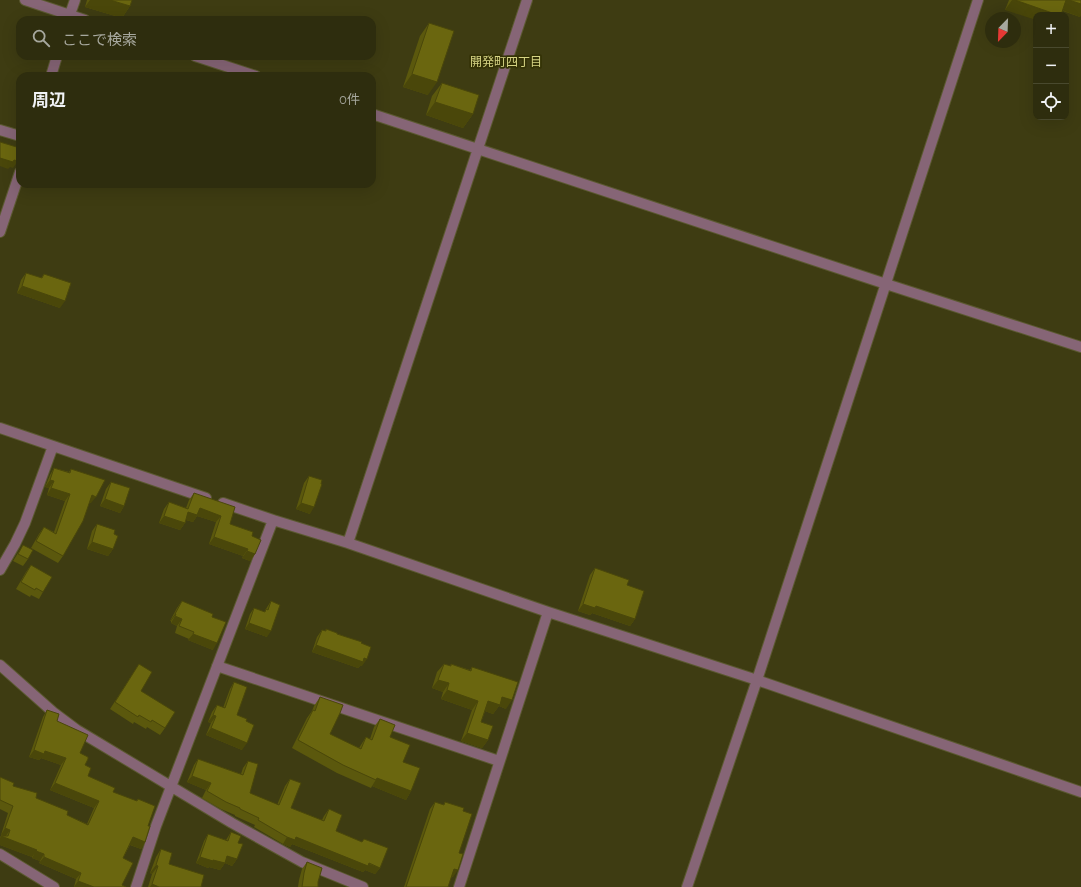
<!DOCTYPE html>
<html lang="ja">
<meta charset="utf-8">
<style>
body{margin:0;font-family:Raleway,"Noto Sans JP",sans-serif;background:#363517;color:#f1f3f6}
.controls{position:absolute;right:12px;top:12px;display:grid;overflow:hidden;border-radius:8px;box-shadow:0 4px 16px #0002}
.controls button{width:36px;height:36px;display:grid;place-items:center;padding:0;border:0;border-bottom:1px solid #49492e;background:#2e2d0e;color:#f1f3f6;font:20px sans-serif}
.compass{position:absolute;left:985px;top:12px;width:36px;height:36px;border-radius:50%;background:#2e2d0e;box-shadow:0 4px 16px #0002;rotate:203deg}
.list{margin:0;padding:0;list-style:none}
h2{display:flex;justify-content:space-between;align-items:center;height:52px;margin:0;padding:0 16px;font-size:17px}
h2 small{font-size:13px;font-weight:400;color:#a7a89e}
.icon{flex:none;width:22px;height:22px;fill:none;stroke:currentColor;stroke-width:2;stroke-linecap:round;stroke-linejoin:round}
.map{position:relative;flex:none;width:1081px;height:887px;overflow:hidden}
.search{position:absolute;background:#2e2d0e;box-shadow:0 4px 16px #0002;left:16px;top:16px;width:360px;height:44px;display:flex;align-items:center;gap:10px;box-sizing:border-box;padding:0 14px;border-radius:12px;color:#a7a89e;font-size:15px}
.panel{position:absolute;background:#2e2d0e;box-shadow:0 4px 16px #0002;left:16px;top:72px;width:360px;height:116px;border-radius:12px}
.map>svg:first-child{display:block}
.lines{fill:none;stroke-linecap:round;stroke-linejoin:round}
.minor-casing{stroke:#5b5930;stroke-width:12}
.minor{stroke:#866576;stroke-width:10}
.wall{fill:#5b580d}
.shaded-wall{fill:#4a470a}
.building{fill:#6a660f;stroke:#4a470a}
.labels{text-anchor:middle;stroke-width:3.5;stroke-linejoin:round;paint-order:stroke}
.neighbourhood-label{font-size:12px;fill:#d6d484;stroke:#343206}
</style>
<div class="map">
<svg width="1081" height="887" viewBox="0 0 1081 887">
<rect width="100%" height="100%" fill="#3e3c12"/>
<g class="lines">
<defs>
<path id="minor" d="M25,0l60,20
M68,20l7,-20
M195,56l61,20
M51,76l6,-20
M372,114l514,170 195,63
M0,130l20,6
M0,232l20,-60
M0,428l206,70
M223,503l50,17 75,23 200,69 209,68 324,112
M348,543l179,-543
M0,570l15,-26 10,-21 28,-77
M0,665l53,47 24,18 155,93 70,39 61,25
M217,666l282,95
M0,854l54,33
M136,887l20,-61 117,-306
M459,887l89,-275
M687,887l70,-207 221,-680"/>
</defs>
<use href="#minor" class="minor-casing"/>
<use href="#minor" class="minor"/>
</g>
<path class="wall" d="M87,0h45l-2,6 -8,12 -37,-11z
M1009,0h72l-1,17 -17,-6 -58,-1z
M429,23l-1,72 -25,-8 17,-51z
M442,83l31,31 -10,14 -37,-13 6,-19z
M26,273l15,5 3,-4 16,34 -43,-15 4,-13z
M54,468l15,4 2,-3 20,34h-2l-26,53 -5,7 -27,-15 8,-14 5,-7 10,5 11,-31 -18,-6 2,-7 -4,-1 5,-12z
M309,476l1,38 -14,-5 8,-26z
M111,482l13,24 -4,7 -20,-7 6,-17z
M194,493l36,31 22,12 3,18 -5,7 -8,-3 1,-2 -34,-12 7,-22 -19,-6 -4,6 -7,-2 -1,3 -5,7 -21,-7 5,-14 5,-7 17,6 3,-8z
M97,524l17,10 -1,15 -5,7 -21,-7 5,-18z
M23,545l5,14 -5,7 -10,-5z
M31,565l12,27 -4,7 -8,-4 -1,2 -14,-8 10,-17z
M595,568l32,17 8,34 -5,7 -38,-13 -2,2 -12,-4 12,-36z
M182,601l30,16 1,33 -25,-10 1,-1 -14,-6 2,-7 -6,-3v-2h-1l7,-13z
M271,601l-4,36 -22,-8 5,-15 4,-6 10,4z
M326,629l35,14 1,23h-2l-2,2 -46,-16 5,-15 5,-7 3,1z
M139,664l2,27 24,37 -5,7 -13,-8 -1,2 -12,-7 -1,2 -23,-15z
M444,664l6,2 1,-2 19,6 2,-3 34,42 -7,-3 -6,8 -8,-3 -4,11 7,18 -6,8 -21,-7 11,-31 -31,-11 2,-7 -11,-4 5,-16z
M234,682l3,33 9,6 -4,29 -36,-15 5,-12 -3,-1 4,-10 5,-7 6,3 7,-19z
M320,697l10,37 29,14 7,-11 4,2 4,-12 6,-8 10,18 13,25 8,29 -5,9 -34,-14 -1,2 -34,-15 -45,-25 15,-30 5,-7 2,-5z
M47,710l10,11 23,32 5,12 3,11 25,16 23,9 2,-2 10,27 -3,16 -4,7 -11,-4 -7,13 -1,27 4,2h-52l2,-8 -37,-16 1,-2 -8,-3v-1l-32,-12v-8l1,-1v-1l7,-22 -8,-4v-32l13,9 23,12 31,17 20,9 7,-16 -44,-18 11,-25 -20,-7 -2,2 -10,-3 14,-40z
M198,759l43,15 2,-6 5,-7 2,32 27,12 8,-19 5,-7 1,29 31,12 2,-4 5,-7 7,22 26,11 2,-3 16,29 -5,6 -10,-4 -2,2 -71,-28 -2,3 -7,-3 -29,-17 1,-2 -20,-9v-1l-14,-6 -19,-11 4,-8 -19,-8 7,-17z
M435,802l8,3 2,-3 18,9 -4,42 -6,24h-2l-3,10h-44l26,-78z
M231,832l7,11 -1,16 -5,7 -7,-3 -5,7 -11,-3 -1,1 -12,-5 8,-22 4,-7 18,6z
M161,849l8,15 32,23h-53l4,-13 -2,-1 6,-16z
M307,862l11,20v5h-20l1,-7 3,-11z"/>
<path class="shaded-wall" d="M90,0h20l20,6 -8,12 -37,-11z
M1012,0h3l43,15h-22v5l-31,-10z
M1066,0h3l12,4v12l-1,1 -21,-8z
M412,74l25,8 -9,13 -25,-8z
M435,102l38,12 -10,14 -37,-13z
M0,158l14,2 4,1 -5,7 -3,-1 -2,2 -8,-3z
M22,286l43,15 -5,7 -43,-15z
M50,480l4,1 -5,7 -4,-1z
M51,488l19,6 -5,7 -18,-6z
M92,495l4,2 -5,6 -4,-1z
M105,499l19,7 -4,7 -20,-7z
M301,503l13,4 -4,7 -14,-5z
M200,508l21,8 -5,6 -19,-6 -4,6 -10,-3 5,-7z
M164,516l21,7 -5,7 -21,-7z
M214,537l34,12 -5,7 -34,-12z
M92,542l21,7 -5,7 -21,-7z
M247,551l8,3 -5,7 -8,-3z
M583,604l13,2 39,13 -5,7 -38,-13 -2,2 -12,-4z
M175,614h1l-5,7h-1z
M175,616l7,3 -5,7 -6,-3z
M249,623l22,8 -4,6 -22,-8z
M193,634l24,9 -4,7 -25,-10z
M316,645l48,13 3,1 -5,7h-2l-2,2 -46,-16z
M438,680l11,3 -6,9 -11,-4z
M447,690l31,11 -6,9 -31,-11z
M502,697l10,3 -6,9 -7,-3 -6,8 -11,-4 6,-9z
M213,715l3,1 -5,7 -3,-1z
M211,728l36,15 -5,7 -36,-15z
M467,733l21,7 -6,8 -21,-7z
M34,750l11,1 21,7 -5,7 -20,-7 -2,2 -10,-3z
M192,776l19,7 -5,7 -19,-8z
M377,778l34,13 -5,9 -34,-14z
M55,783l44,18 -5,7 -44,-18z
M5,828l5,2 -5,7 -4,-2z
M1,836l36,14 -5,7 -32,-12v-7z
M133,837l12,5 -4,7 -13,-5z
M287,837h9l84,31 -5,6 -10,-4 -2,2 -71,-28 -2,3 -7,-3z
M36,851l8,3 -4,7 -8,-3z
M227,856l10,3 -5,7 -7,-3 -5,7 -11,-3 -1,1 -12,-5 4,-6z
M44,857l37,16 -5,6 -37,-16z
M156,865l2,1 -6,8 -2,-1z
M454,869l4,1 -5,7 -4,-1z
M78,881l16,6h-20z
M152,884l7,3h-9z"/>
<path class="building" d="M110,0h22l-2,6z
M1015,0h51l-5,15h-3z
M1069,0h12v4z
M429,23l25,8 -17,51 -25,-8z
M442,83l37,12 -6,19 -38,-12z
M0,142l20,6v6l-2,7 -4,-1 -1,2 -13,-4z
M26,273l16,5 2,-4 27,9 -6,18 -43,-15z
M54,468l16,5 1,-4 34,11 -9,17 -4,-2 -9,26 -20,35 -27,-15 8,-14 12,7 14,-40 -19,-6 3,-7 -4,-1z
M309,476l13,4 -1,4h1l-8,23 -13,-4z
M111,482l19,6 -6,18 -19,-7z
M194,493l41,14 -5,17 23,8 -1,4 9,4 -6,14 -8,-3 1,-2 -34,-12 7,-21 -21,-8 -3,7 -9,-3 -3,11 -21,-7 5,-14 19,7z
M97,524l18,6 -1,4 4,2 -5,13 -21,-7z
M23,545l10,5 -5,9 -10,-5z
M31,565l21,12 -9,15 -7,-4 -1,2 -14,-8z
M595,568l34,12 -2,5 17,6 -9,28 -39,-13 -1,2 -12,-4z
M182,601l31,13 -1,3 14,5 -9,21 -24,-9 1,-2 -15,-6 3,-7 -7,-3 1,-2h-1z
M271,601l9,4 -9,26 -22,-8 5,-15 11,4 1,-3 2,1z
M326,629l11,4v1l25,8 -1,1 10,4 -4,12 -3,-1 -1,4 -47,-17 6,-15 4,1z
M139,664l13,8 -11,19 34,21 -10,16 -13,-8 -1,2 -12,-7 -1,2 -23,-15z
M444,664l7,2v-2l20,7 1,-4 46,15 -6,18 -10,-3 -2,8 -12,-4 -7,21 12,4 -5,14 -21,-7 11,-32 -31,-11 2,-7 -11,-3z
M234,682l13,5 -10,28 10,4 -1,2 8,4 -7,18 -36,-15 5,-12 -3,-1 4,-10 8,3z
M320,697l23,8 -3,8 -10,21 31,15 5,-12 6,3 8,-21 15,6 -5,12 20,8 -7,17 17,6 -9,23 -34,-13 -1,2 -33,-15 -45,-25 15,-30 2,1z
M47,710l12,4 -2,7 31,14 -8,18 8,4v2l-3,6 6,3 -3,8 27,12 -2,4 24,9 1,-2 17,7 -7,20h2l-5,16 -12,-5 -10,21 10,5 -11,22 4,2h-32l-16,-6 3,-8 -37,-16v-3l-8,-3 1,-1 -36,-14h7l2,-6 -5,-2 8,-22 -13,-6v-23l14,6 -1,3 24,7 -1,5 32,13 -1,4 21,10 11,-24 -44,-18 11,-25 -21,-7 -1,3 -10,-4z
M198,759l45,16 5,-14 10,3 -8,29 29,12 11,-26 11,4 -10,25 33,13 5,-12 13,6 -6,16 26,11 2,-3 24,9 -8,20 -11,-5 -1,3 -72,-29 -1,3 -8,-3 -29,-17 1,-2 -19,-9v-1l-14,-6 -19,-11 4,-8 -19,-7z
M435,802l9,3 1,-3 19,6 -1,3 9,3 -13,39 4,1 -5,16 -4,-1 -6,18h-42z
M231,832l10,4 -3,7 5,1 -6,15 -10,-3 -2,7 -12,-3v1l-13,-4 8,-23 20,7z
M161,849l11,4 -3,11 35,11 -3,12h-42l-7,-3 6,-18 -2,-1z
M307,862l15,6 -4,14v5h-16l2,-14z"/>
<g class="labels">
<g class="neighbourhood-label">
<text x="506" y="66">開発町四丁目</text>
</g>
</g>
</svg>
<div class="controls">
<button>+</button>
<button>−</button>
<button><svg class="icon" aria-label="locate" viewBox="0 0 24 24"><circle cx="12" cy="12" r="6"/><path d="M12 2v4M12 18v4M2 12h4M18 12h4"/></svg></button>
</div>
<svg class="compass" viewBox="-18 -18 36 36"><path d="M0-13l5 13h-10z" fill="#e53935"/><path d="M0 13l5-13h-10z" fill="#a7a89e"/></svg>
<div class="search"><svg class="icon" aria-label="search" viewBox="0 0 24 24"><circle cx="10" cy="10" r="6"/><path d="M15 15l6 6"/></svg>ここで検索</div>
<section class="panel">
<h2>周辺<small>0件</small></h2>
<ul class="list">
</ul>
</section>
</div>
